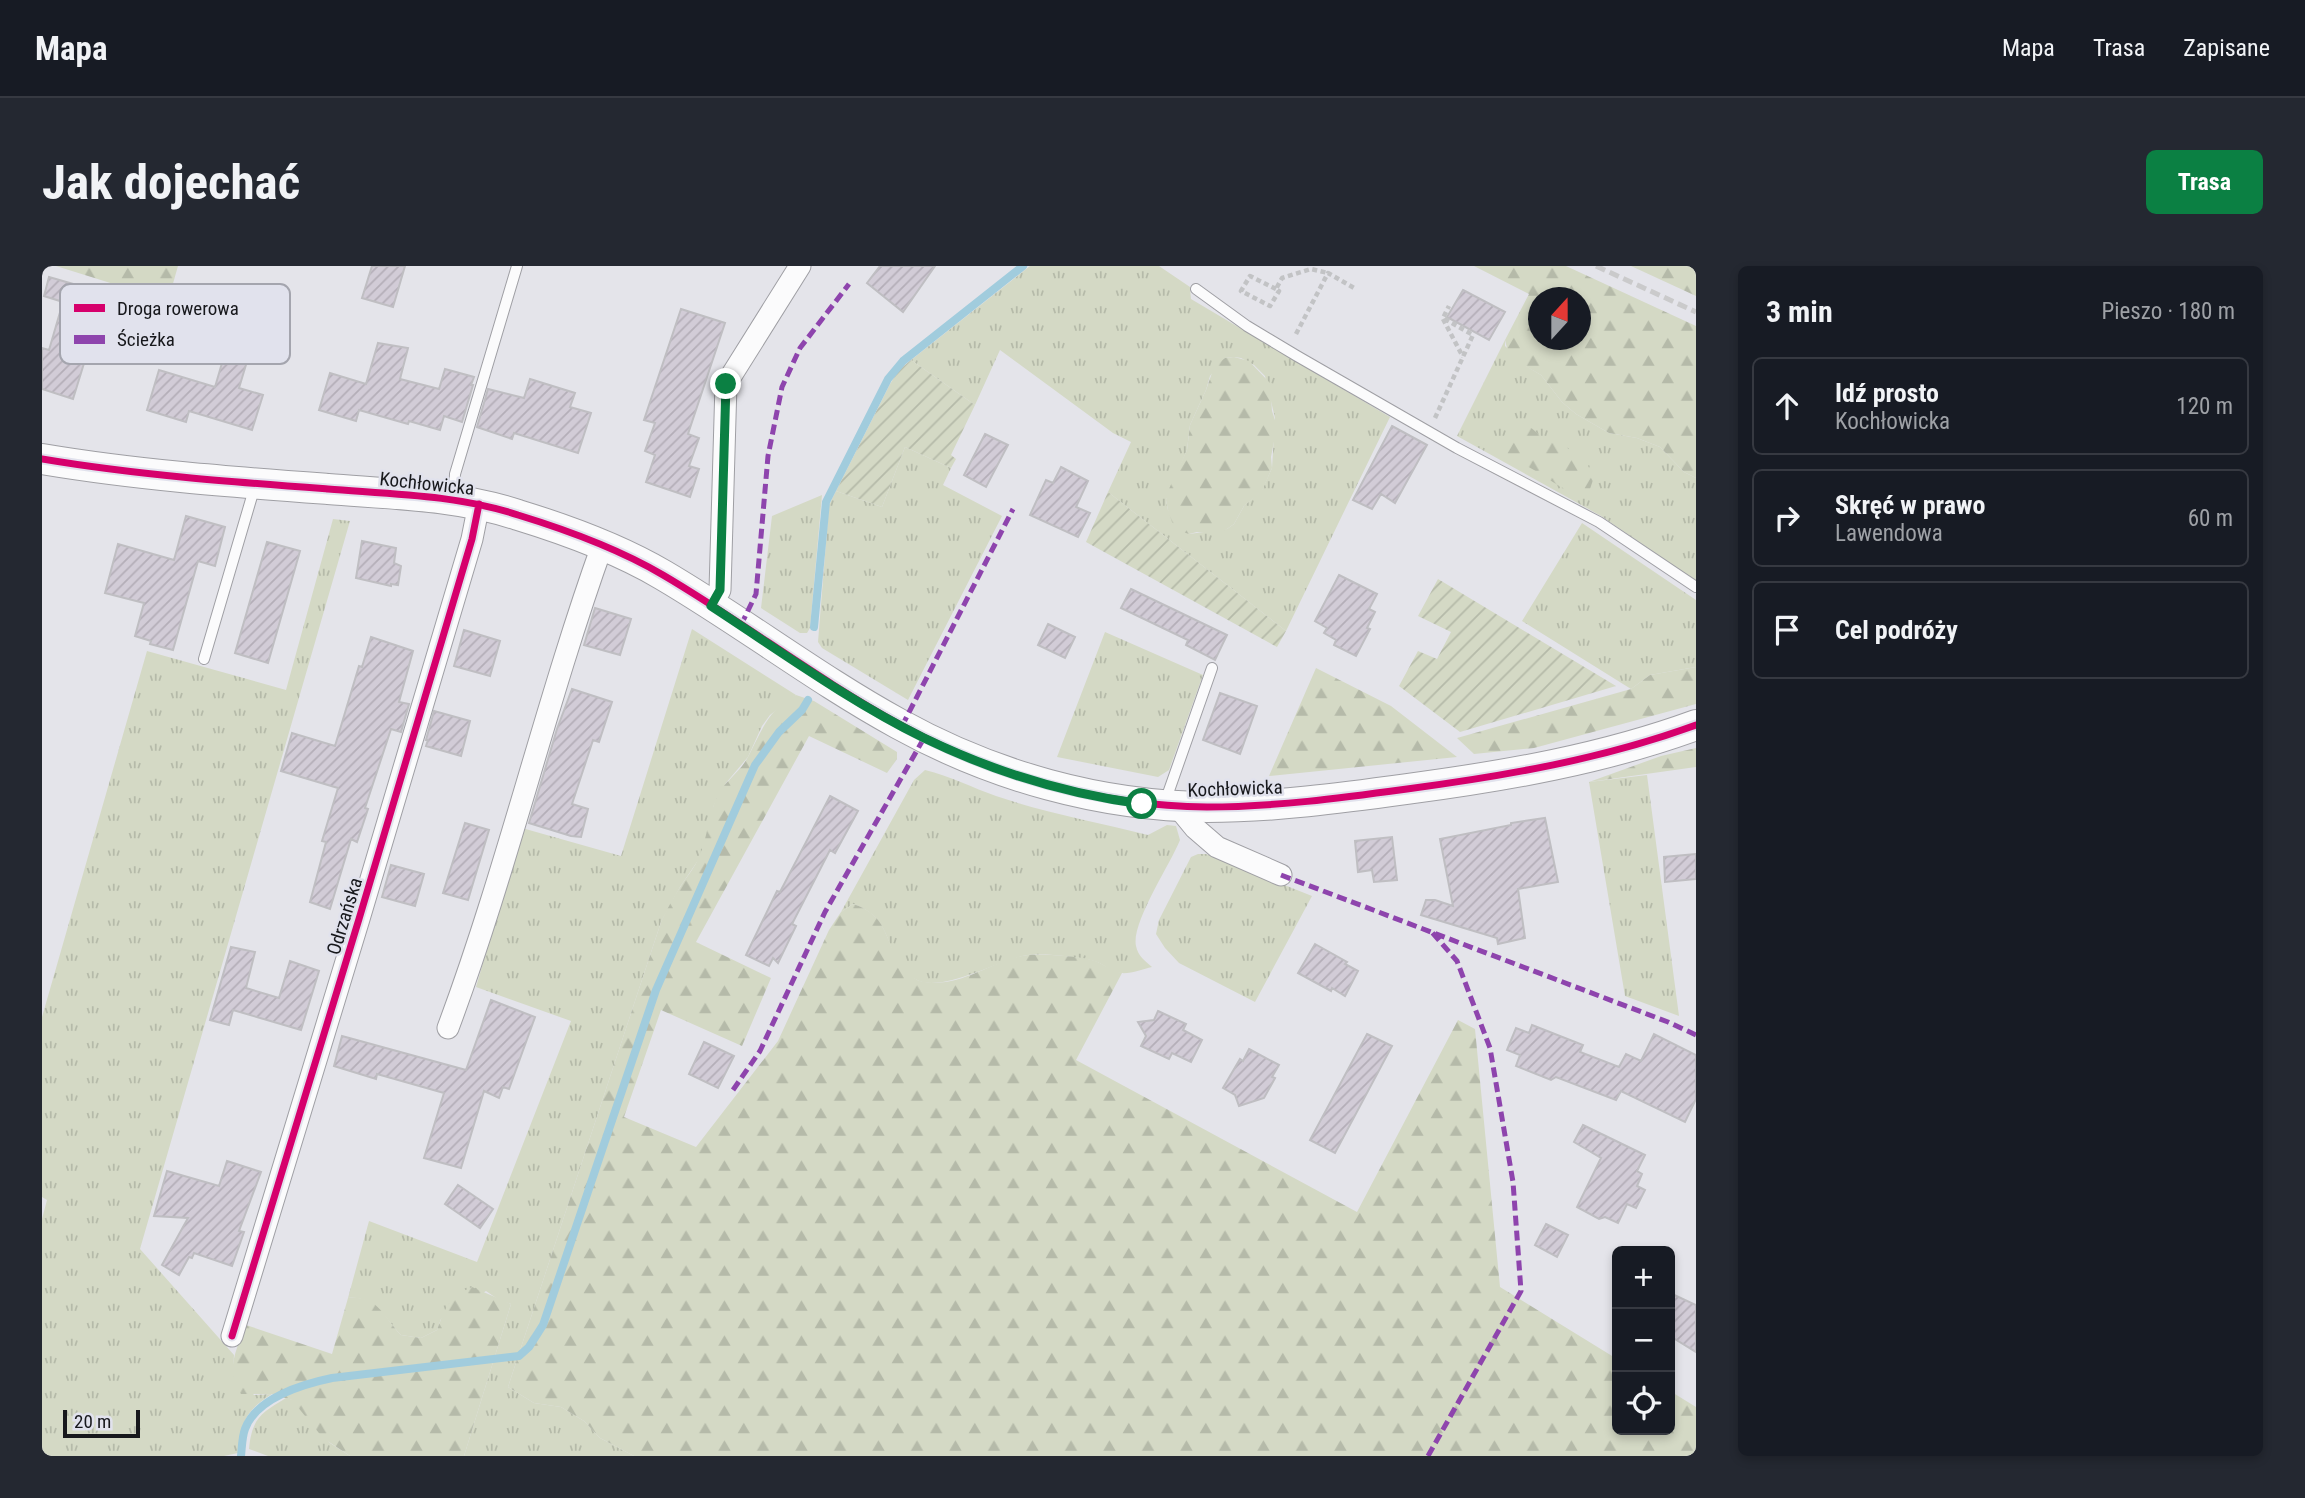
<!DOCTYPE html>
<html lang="pl">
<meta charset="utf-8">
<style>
body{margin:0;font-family:"Roboto Condensed",sans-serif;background:#242831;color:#f1f3f6}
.controls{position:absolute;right:21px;bottom:21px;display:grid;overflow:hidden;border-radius:10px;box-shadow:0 4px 10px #0003}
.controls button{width:63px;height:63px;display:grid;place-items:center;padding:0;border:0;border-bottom:2px solid #363941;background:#171b24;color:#f1f3f6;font:35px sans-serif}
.compass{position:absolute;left:1486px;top:21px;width:63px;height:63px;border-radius:50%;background:#171b24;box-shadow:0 4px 10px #0003;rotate:21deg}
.scale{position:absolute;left:21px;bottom:18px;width:77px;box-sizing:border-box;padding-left:7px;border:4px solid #17181c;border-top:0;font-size:19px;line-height:24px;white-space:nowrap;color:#17181c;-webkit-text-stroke:5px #e1e2ed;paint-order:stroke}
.stop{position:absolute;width:21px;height:21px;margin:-16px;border:5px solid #0b8043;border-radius:50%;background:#fff}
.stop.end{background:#0b8043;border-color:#fff;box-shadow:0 2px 7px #0008}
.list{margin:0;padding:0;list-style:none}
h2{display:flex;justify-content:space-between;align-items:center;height:91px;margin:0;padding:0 28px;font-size:30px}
h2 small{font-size:23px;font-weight:400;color:#9ea1a6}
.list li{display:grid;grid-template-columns:46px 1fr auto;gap:21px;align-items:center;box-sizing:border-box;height:98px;margin:0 14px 14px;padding:0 14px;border:2px solid #363941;border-radius:10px}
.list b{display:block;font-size:26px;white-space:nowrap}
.list p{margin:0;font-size:23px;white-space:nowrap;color:#9ea1a6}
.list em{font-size:23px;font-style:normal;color:#9ea1a6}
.icon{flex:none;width:38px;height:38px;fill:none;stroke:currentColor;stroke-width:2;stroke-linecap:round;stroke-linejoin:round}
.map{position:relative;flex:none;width:1654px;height:1190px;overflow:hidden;border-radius:10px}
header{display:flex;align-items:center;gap:42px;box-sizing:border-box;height:98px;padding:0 35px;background:#171b24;border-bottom:2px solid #363941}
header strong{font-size:33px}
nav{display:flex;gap:38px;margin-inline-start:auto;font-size:24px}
.intro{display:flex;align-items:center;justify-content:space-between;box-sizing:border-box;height:168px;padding:0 42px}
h1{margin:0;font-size:49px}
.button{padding:18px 32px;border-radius:10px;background:#0b8043;color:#fff;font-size:24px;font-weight:700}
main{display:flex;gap:42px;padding:0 42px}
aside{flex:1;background:#171b24;border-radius:10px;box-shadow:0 4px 10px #0003}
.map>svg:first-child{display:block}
.grass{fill:url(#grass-tufts);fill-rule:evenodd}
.forest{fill:url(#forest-firs);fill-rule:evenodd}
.garden{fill:url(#garden-furrows)}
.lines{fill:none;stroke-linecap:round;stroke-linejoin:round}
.stream{stroke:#a1ccdd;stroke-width:8}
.building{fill:url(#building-hatch);stroke:#bfbec2;stroke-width:2}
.lane-casing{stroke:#9f9fa4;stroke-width:12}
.street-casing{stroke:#9f9fa4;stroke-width:23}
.secondary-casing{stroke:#9f9fa4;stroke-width:32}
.path{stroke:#c2c3c5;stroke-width:4.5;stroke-dasharray:5 3.5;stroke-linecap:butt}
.lane{stroke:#fbfbfc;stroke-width:10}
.street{stroke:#fbfbfc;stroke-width:21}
.secondary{stroke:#fbfbfc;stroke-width:30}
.rail{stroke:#cacacb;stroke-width:5;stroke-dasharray:10 5;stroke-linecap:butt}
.quiet{stroke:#8e44ad;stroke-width:5;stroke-dasharray:10 5;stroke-linecap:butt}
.cycleway-casing{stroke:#e1e2ed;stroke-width:11}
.cycleway{stroke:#d6006c;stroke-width:7}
.route{stroke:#0b8043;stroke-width:9}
.labels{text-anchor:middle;stroke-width:5;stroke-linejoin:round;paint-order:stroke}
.street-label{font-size:19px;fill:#17181c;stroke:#e1e2ed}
.key{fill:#e1e2ed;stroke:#a4a5ae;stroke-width:2}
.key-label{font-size:19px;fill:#17181c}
</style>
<header>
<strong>Mapa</strong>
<nav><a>Mapa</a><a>Trasa</a><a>Zapisane</a></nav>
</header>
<div class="intro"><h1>Jak dojechać</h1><a class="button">Trasa</a></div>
<main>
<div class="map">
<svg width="1654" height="1190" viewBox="0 0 1654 1190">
<defs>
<pattern id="grass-tufts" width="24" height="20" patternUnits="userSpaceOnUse" patternTransform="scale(1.75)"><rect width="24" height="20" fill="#d4d9c5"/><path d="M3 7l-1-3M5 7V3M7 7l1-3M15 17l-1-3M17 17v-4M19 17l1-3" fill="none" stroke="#b5baa9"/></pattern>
<pattern id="forest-firs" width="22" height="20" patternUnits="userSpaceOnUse" patternTransform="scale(1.75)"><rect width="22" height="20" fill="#d4d9c5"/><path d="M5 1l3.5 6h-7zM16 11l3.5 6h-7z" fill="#b5baa9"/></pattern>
<pattern id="garden-furrows" width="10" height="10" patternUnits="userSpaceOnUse" patternTransform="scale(1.75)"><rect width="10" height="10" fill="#d4d9c5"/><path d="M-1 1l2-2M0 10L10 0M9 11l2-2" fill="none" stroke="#b5baa9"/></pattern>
<pattern id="building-hatch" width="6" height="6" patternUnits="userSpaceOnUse" patternTransform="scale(1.75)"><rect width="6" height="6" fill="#d2ccd7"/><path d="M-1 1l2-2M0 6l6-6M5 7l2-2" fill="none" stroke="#b4aeb8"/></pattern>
</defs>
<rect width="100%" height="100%" fill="#e4e4ea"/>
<path class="grass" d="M988,0h129l31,21 1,12 199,118 -104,214 -178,-139 23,-50 -18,-9 -113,-83 -25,55 -64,-45zM1192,91l7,1 13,7 11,11 10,42 -3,50 -10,22 -18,16 -10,18 -7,5 -38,5 -21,-24 -2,-10 21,-50 3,-25 16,-35 4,-14 15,-18z
M1463,74v6l21,20 15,9 21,27 14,12 33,19 28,5 23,9 24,25 12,6v103l-95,-65 -144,-80z
M863,181l46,21 -8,17 59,31 -94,184 -86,-52 -4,-6 11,-137 7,-14 46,16z
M780,229l-12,133 -3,5h-7l-39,-25 11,-92z
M291,253l17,2 -210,728 94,106 -1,17 21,23 18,-1c-26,16 -31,28 -34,59l-14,3h-182v-237l5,-19 -5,-3v-180l105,-366 139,39z
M1540,257l114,77v67l-46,8 -19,14 -109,-68z
M650,363l104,66 -26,20 -8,11 -14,31 -22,26 -12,22 -7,32 -8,22 -19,28 -19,35 -153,465 26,16 27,4 23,14 16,17 34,18h-170l47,-152 -12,-4 -13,-9 -45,28 -4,11 -16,8 -20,-3c-16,-17 -27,-40 -53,-37l21,-77 108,41 94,-241 -95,-34 46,-159 99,28z
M1063,366l98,43 -34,95 -11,7 -101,-20z
M883,504c25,6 48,18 71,26 50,17 101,26 152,39l19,-10 9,1 4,14c-10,25 -49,83 -44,106 2,10 9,15 16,21 -9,2 -21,7 -31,6 -9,0 -16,-8 -24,-11 -12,-5 -56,-9 -69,-7 -28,4 -88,40 -113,24 -34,-21 -17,-60 -62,-75l-12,8 73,-132z
M1605,509l32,241 -54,-20 -36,-214z
M1156,588h8l106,42 -57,106 -76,-39 -14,-15 -9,-14 3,-14 32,-63z
M244,1132l7,2 37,43 20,13h-82l-19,-7c3,-31 12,-36 37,-51z"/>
<path class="forest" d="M14,0h122l-10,35z
M1432,0h92l130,60v152l-12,-6 -24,-25 -23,-9 -28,-5 -33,-19 -14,-12 -21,-27 -26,-15 -7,-8 -3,-12 24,-46zM1496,32h42v42h-42z
M1589,0h65v30z
M1192,91l15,4 21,22 2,28 5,15 -6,31 1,11 -10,23 -18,15 -10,18 -7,5 -10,5 -20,-2 -8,2 -9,-3 -8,-9 -4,-12 -2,-10 2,-9 19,-41 3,-25 16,-35 8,-23 11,-9z
M1479,158l8,2 14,12 22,8 22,18 7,13 -4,12c-21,10 -39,-10 -56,-19 -8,-5 -17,-7 -24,-13 -13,-13 -6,-31 11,-33z
M1654,401v37l-162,44 -60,6 -17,-16 174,-49 19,-14z
M1274,402l75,38 66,51 -188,19z
M754,429l18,6 83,51v7l-10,14 -78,-37 -113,206 75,36 -29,68 -81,-36 -37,107 72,30 82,-106 51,-111 12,-18 12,-8c40,13 29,42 55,68 4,4 6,7 12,9 38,10 73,-22 108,-26 16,-1 50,1 64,5 11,3 19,11 30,13l-46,87 281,152 101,-192 17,9 25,258 117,72v71h53v-39l26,16v49h-1062l-34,-18 -16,-17 -23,-14 -27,-4 -26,-16 153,-465c6,-13 13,-26 21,-38 6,-9 13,-17 17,-27 9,-20 9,-42 19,-62 7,-14 22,-23 30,-38 13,-25 20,-48 48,-62z
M1654,482v19l-107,15 72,-26z
M430,1021l39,17 -47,152h-114l-27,-18 -31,-38 -20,-6h-31c-17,-22 -4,-46 5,-69l86,29 16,-56c30,-3 35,18 53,37l20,3 16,-8c9,-23 11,-33 35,-43z"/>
<path class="garden" d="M869,94l64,45 -24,50 5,4 -5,9 -46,-21 -23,60 -46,-16 54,-107 9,-14z
M1066,226l178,139 -9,16 -191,-105z
M1396,313l178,107 -156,46 -61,-46 19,-35 19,8 14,-27 -33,-16z"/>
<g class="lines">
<path class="stream" d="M772,361l12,-125 62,-123 15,-18 120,-95
M199,1190c1,-9 1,-19 4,-27 11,-31 58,-45 87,-51l187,-22 10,-9 14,-22 113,-335 99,-225 24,-33 23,-22 6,-10"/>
</g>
<path class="building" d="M330,0h33l-12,41 -31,-9z
M838,0h55l-32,46 -36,-29z
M7,11l38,11 -3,7 12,3 -17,61 6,1 -12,39 -31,-10v-41l7,2 14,-48 -19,-6z
M1421,24l42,22 -16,28 -42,-23z
M639,43l44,14 -37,111 11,4 -10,28 10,3 -9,28 -44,-15 9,-27 -10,-4 10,-28 -11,-3z
M187,73l22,9 -12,40 24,7 -11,35 -63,-19 -3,11 -39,-12 12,-40 56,17z
M336,77l30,5 -8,31 39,10 6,-20 29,8 -3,8h2l-11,37 -18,-6 -4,14 -31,-9 -1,3 -49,-14 -3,11 -37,-11 11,-37 36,11z
M488,113l45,14 -5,14 21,6 -13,40 -64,-20 -2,6 -35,-12 11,-38 36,9z
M1350,160l35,19 -32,58 -14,-9 -9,15 -19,-9z
M943,168l23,11 -22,42 -22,-12z
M1019,201l27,14 -12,26 14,6 -12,24 -48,-22 16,-35 7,3z
M144,250l39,11 -10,39 -17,-5 -25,89 -23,-6 1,-3 -16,-5 9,-33 -39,-10 13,-49 56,16z
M320,275l34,7 -2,15 7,3 -3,19 -7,-1v2l-35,-8z
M225,276l33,9 -32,112 -33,-10z
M1297,309l38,19 -8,15 6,3 -8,16 3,1 -14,27 -22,-11 2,-5 -12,-7 3,-5 -12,-7z
M1089,323l96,46 -12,25 -29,-15 2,-5 -67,-32z
M553,342l36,11 -11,36 -36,-10z
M1006,358l27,13 -10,21 -27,-13z
M422,364l36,11 -10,35 -36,-10z
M329,371l42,14 -14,51 10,2 -8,28 -10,-3 -26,79 3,1 -11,33 -6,-3 -21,70 -20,-7 16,-60 -4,-1 16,-53 -57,-17 11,-38 43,13 24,-80 3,1z
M530,423l40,13 -13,40 -6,-2 -21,64 16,5 -7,28 -10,-1 -42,-13 28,-94z
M1178,427l37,13 -17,48 -37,-14z
M392,445l36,10 -9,35 -35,-10 2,-6h-2z
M788,530l28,15 -23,42 -5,-3 -38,74 4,2 -18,37 -5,-5 -4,8 -23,-11 31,-64 3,1z
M1503,552l13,64 -40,7 7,49 -27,6 -1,-6 -76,-23 5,-15h9l18,6 -13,-67 71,-14v-2z
M423,557l24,7 -21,70 -25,-7z
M1350,571l5,43 -23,2 -2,-12 -14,2 -3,-31z
M1654,588v25l-31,3 -1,-25z
M349,599l33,9 -9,32 -33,-9z
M1273,678l32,18 -2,2 13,7 -13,25 -13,-8 -1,3 -33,-18z
M189,681l24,5 -9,36 33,10 11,-37 29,10 -18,59 -68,-20 -4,15 -19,-5z
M449,734l44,17 -26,72 -6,-2 -4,11 -15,-7 -23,77 -37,-10 20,-65 -67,-19 -1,5 -42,-13 8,-30 124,34z
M1116,745l28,13 -3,6 19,10 -11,22 -19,-9 -3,6 -28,-13 5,-10 -8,-14 16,-2z
M1490,759l51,20 -3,7 39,15 7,-13 15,7 13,-27 42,21v44l-11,23 -64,-31 -5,9 -60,-23 -5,3 -35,-14 4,-11 -13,-5 9,-22 13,5z
M1325,768l25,12 -57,107 -25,-13z
M662,776l30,14 -16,32 -29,-14z
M1207,783l30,16 -7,12 3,1 -11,20 -25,8 -4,-11 -12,-7 17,-29 3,2z
M1541,859l62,30 -8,16 5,3 -5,12 8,4 -9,18 -9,-4 -9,19 -13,-6 -6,2 -22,-12 24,-49 -27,-16z
M185,895l34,11 -22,59 5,1 -12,34 -38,-13 -2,5 -3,-1 -10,18 -17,-10 26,-47 -34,-2 13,-45 52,15z
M416,919l35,24 -13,19 -35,-24z
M1504,958l22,11 -11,22 -22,-12z
M1628,1027l26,12v47l-26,-16z"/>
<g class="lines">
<defs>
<path id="lane" d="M1154,23l51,37 50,30 160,92 142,74 97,65
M412,232l1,-24 62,-208
M162,393l51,-173
M1123,536l47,-134"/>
<path id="street" d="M669,340l9,-16 6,-206 74,-118
M1135,540l18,22 22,19 64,28
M406,762c59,-158 97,-323 154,-482
M190,1070l127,-417 113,-380 7,-35"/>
<path id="secondary" d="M0,193c95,16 191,23 286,30 63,5 130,6 190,26 49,15 101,34 145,60 80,47 154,104 236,149 94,52 201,82 308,83 67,0 134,-9 200,-18 98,-13 196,-30 289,-64"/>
</defs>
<use href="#lane" class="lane-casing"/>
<use href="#street" class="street-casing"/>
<use href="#secondary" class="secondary-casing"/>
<path class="path" d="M1234,23l-26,-13 -9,15 29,15 9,-15 -3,-2 6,-11 29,-9 17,4
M1401,53l20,38
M1254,68l32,-61 26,15
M1393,152l38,-83 -30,-17 6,-12"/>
<use href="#lane" class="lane"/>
<use href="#street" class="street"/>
<use href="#secondary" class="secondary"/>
<path class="rail" d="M1554,0l100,46"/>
<path class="quiet" d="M699,359l15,-31 12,-138 14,-69 18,-39 49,-64
M860,460l111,-217
M1239,609l387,147 28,13
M691,824l27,-39 65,-139 99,-174
M1386,1190l93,-165 -8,-109 -23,-134 -33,-87 -27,-31"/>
<defs>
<path id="cycleway" d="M0,193c95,16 191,23 286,30 63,5 130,6 190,26 49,15 101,34 145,60 80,47 154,104 236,149 94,52 201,82 308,83 67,0 134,-9 200,-18 98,-13 196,-30 289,-64
M190,1070l127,-417 113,-380 7,-35"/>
</defs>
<use href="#cycleway" class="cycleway-casing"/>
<use href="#cycleway" class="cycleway"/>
</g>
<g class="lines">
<path class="route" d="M684,118l-6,206 -9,16c69,45 138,95 213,132 68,33 142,56 218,66"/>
</g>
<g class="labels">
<g class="street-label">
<text transform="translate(385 217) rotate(6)" y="7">Kochłowicka</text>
<text transform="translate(1193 522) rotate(-2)" y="7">Kochłowicka</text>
<text transform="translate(302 650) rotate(-73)" y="7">Odrzańska</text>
</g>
</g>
<rect x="18" y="18" width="230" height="80" rx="10" class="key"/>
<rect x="32" y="38" width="31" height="8" fill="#d6006c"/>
<rect x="32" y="69" width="31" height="9" fill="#8e44ad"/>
<g class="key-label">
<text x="75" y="49">Droga rowerowa</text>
<text x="75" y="80">Ścieżka</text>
</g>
</svg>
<div class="controls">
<button>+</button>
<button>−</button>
<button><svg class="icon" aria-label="locate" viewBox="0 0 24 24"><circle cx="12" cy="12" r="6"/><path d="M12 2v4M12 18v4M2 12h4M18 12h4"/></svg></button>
</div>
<svg class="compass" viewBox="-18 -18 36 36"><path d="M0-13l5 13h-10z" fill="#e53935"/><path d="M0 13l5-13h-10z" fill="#9ea1a6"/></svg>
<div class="scale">20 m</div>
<div class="stop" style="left:1100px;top:538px"></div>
<div class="stop end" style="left:684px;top:118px"></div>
</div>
<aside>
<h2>3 min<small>Pieszo · 180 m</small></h2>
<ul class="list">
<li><svg class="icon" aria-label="ahead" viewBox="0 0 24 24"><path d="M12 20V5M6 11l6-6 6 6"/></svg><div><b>Idź prosto</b><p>Kochłowicka</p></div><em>120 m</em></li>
<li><svg class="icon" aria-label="right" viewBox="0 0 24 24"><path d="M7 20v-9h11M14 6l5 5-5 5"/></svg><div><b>Skręć w prawo</b><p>Lawendowa</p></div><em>60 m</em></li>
<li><svg class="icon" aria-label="arrive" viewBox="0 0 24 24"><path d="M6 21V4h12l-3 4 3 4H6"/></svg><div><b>Cel podróży</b></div></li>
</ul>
</aside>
</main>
